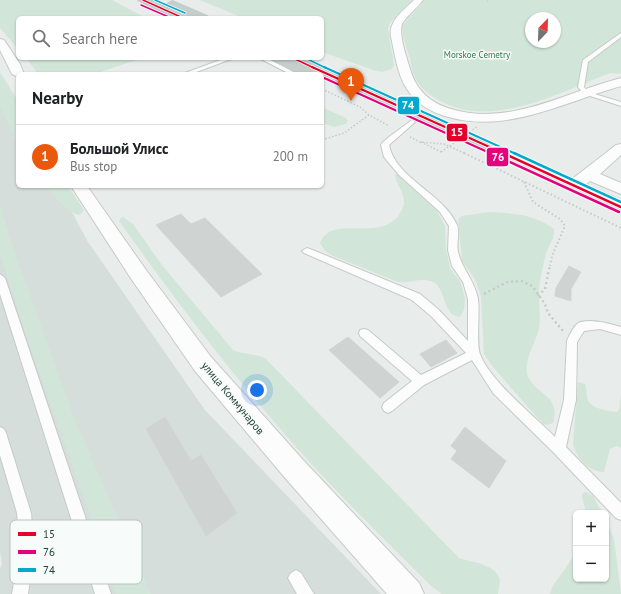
<!DOCTYPE html>
<meta charset="utf-8">
<style>
body{margin:0;font-family:"PT Sans",sans-serif;background:#f6f6f6;color:#202124}
.controls{position:absolute;right:12px;bottom:12px;display:grid;overflow:hidden;border-radius:6px;box-shadow:0 1px 3px #0004}
.controls button{width:36px;height:36px;display:grid;place-items:center;padding:0;border:0;border-bottom:1px solid #e0e0e0;background:#fff;color:#202124;font:20px sans-serif}
.compass{position:absolute;left:525px;top:12px;width:36px;height:36px;border-radius:50%;background:#fff;box-shadow:0 1px 3px #0004;rotate:23deg}
.you{position:absolute;left:257px;top:390px;width:14px;height:14px;margin:-10px;border:3px solid #fff;border-radius:50%;background:#1a73e8;box-shadow:0 0 0 6px #1a73e833}
.badge{display:grid;place-items:center;width:26px;height:26px;border-radius:50%;background:#ea580c;color:#fff;font-size:13px;font-weight:700}
.pin{position:absolute;translate:-50% -33px;filter:drop-shadow(0 1px 2px #0008)}
.pin::after{content:'';position:absolute;top:21px;width:14px;height:12px;background:inherit;clip-path:polygon(0 0,100% 0,50% 100%)}
.list{margin:0;padding:0;list-style:none}
h2{display:flex;justify-content:space-between;align-items:center;height:52px;margin:0;padding:0 16px;font-size:17px}
h2 small{font-size:13px;font-weight:400;color:#757577}
.list li{display:grid;grid-template-columns:26px 1fr auto;gap:12px;align-items:center;box-sizing:border-box;height:64px;padding:0 16px;border-top:1px solid #e0e0e0}
.list b{display:block;font-size:15px;white-space:nowrap}
.list p{margin:0;font-size:13px;white-space:nowrap;color:#757577}
.list em{font-size:13px;font-style:normal;color:#757577}
.icon{flex:none;width:22px;height:22px;fill:none;stroke:currentColor;stroke-width:2;stroke-linecap:round;stroke-linejoin:round}
.map{position:relative;flex:none;width:621px;height:594px;overflow:hidden}
.search{position:absolute;background:#fff;box-shadow:0 1px 3px #0004;left:16px;top:16px;width:308px;height:44px;display:flex;align-items:center;gap:10px;box-sizing:border-box;padding:0 14px;border-radius:6px;color:#757577;font-size:15px}
.panel{position:absolute;background:#fff;box-shadow:0 1px 3px #0004;left:16px;top:72px;width:308px;height:116px;border-radius:6px}
.map>svg:first-child{display:block}
.built{fill:#d6dedb}
.green{fill:#d1e6d8;fill-rule:evenodd}
.building{fill:#cfd4d2;stroke:#d1d6d4}
.lines{fill:none;stroke-linecap:round;stroke-linejoin:round}
.service-casing{stroke:#c5cac8;stroke-width:2}
.minor-casing{stroke:#c5cac8;stroke-width:2}
.trunk-casing{stroke:#c3ccc9;stroke-width:2}
.path-far3{stroke:#c3ccca;stroke-width:1;stroke-dasharray:1 1.5;stroke-linecap:butt}
.path-far2{stroke:#c3ccca;stroke-width:1.5;stroke-dasharray:1.5 2;stroke-linecap:butt}
.path-far1{stroke:#c3ccca;stroke-width:2;stroke-dasharray:1.5 2.5;stroke-linecap:butt}
.path{stroke:#c3ccca;stroke-width:2.5;stroke-dasharray:2 3;stroke-linecap:butt}
.service{fill:#fcfcfc;fill-rule:evenodd}
.minor{fill:#fcfcfc;fill-rule:evenodd}
.trunk{fill:#c6cecc;fill-rule:evenodd}
.path-bridge{stroke:#c3ccca;stroke-width:1.5;stroke-dasharray:1.5 2;stroke-linecap:butt}
.bus-1-far2-casing{stroke:#f7fbf9;stroke-width:3}
.bus-1-far1-casing{stroke:#f7fbf9;stroke-width:4}
.bus-1-casing{stroke:#f7fbf9;stroke-width:5}
.bus-2-far2-casing{stroke:#f7fbf9;stroke-width:3}
.bus-2-far1-casing{stroke:#f7fbf9;stroke-width:4}
.bus-2-casing{stroke:#f7fbf9;stroke-width:5}
.bus-3-far2-casing{stroke:#f7fbf9;stroke-width:3}
.bus-3-far1-casing{stroke:#f7fbf9;stroke-width:4}
.bus-3-casing{stroke:#f7fbf9;stroke-width:5}
.bus-1-far2{stroke:#e4002b;stroke-width:1.5}
.bus-1-far1{stroke:#e4002b;stroke-width:2}
.bus-1{stroke:#e4002b;stroke-width:2.5}
.bus-2-far2{stroke:#e5007d;stroke-width:1.5}
.bus-2-far1{stroke:#e5007d;stroke-width:2}
.bus-2{stroke:#e5007d;stroke-width:2.5}
.bus-3-far2{stroke:#00a9ce;stroke-width:1.5}
.bus-3-far1{stroke:#00a9ce;stroke-width:2}
.bus-3{stroke:#00a9ce;stroke-width:2.5}
.labels{text-anchor:middle;stroke-width:3;stroke-linejoin:round;paint-order:stroke}
.far-park-label{font-size:9px;fill:#2d7a4b;stroke:#f7fbf9}
.street-label{font-size:11px;fill:#24423a;stroke:#f7fbf9}
.key{fill:#f7fbf9;stroke:#b8c4c0;stroke-width:1}
.key-label{font-size:11px;fill:#24423a}
.line-badge{stroke:#f7fbf9;stroke-width:1.5}
.badge-label{font-size:11px;text-anchor:middle;font-weight:bold;fill:#fff}
</style>
<div class="map">
<svg width="621" height="594" viewBox="0 0 621 594">
<rect width="100%" height="100%" fill="#e8edeb"/>
<path class="built" d="M0,77l18,34v75h40l30,56 117,168 176,184h-381v-25l2,-5 -2,-12z"/>
<path class="green" d="M0,0h112l34,18h-128v31l-18,-21z
M200,0h210l1,1 -21,22 -2,6 6,36 -2,4 -10,3 -6,-1 -54,-19v-34h-79z
M416,0h205v74l-11,-1c-52,20 -121,59 -175,25 -13,-8 -22,-18 -24,-34 -1,-9 -11,-31 -8,-38 3,-7 13,-15 18,-21zM531,18h24v24h-24z
M26,58h117l-49,16h-56z
M0,72l18,29v44l-18,-39z
M322,107l24,11 2,3 -2,3 -12,3 -12,-4z
M397,174l40,37 8,15 1,23 4,19 10,13 5,17 -1,12 -4,7c-17,-1 -14,-26 -25,-34 -12,-7 -25,1 -37,-1l-65,-26 -8,-5 -5,-8c12,-30 58,0 79,-28 2,-3 4,-7 5,-11 1,-11 -7,-18 -9,-29z
M45,186h23l16,24 -2,3 -3,2 -9,-3z
M0,205l12,40 63,176 76,173h-35l-27,-82 -65,-183 -24,-75z
M489,212c22,1 46,2 65,17 2,9 -6,16 -8,25 -3,11 -6,24 -7,36 -1,14 3,28 -1,42 -4,13 -13,27 -11,41 5,22 35,20 26,50l-6,2 -4,-1 -51,-58 -8,-12 -3,-57 -6,-18 -13,-18 -4,-42 4,-3z
M123,217l10,7 29,41 71,85c11,5 23,3 33,9l193,199c12,4 39,6 41,23 0,4 -2,9 -2,13h-56l-11,-8c-42,-42 -85,-84 -125,-128 -67,-74 -129,-155 -187,-237l2,-3z
M578,382l7,2c2,5 1,11 3,16 3,9 21,11 29,12l2,-2 2,-16v54l-4,-2 -7,3 -6,23c-15,0 -28,-15 -31,-28z
M586,492l7,4 9,17h-16l-4,-17 1,-3z
M606,519l8,20 7,55h-71l2,-7 24,-34v26h30z"/>
<path class="building" d="M181,214l10,10 14,-6 57,56 -41,23 -65,-72z
M569,266l12,6 -10,17v12l-16,-5 1,-8z
M348,337l51,45 -19,16 -51,-48z
M446,340l11,13 -26,14 -11,-13z
M165,417l26,44 10,-6 36,58 -31,23 -60,-107z
M465,427l41,34 -17,27 -38,-29 6,-8 -6,-5z"/>
<g class="lines">
<defs>
<path id="service" d="M621,33v4l-33,25 -4,25 4,5 33,10v4l-37,-12 -6,-7 5,-27z
M226,58h8l-43,16h-9z
M259,58h7l32,16h-8z
M412,120l3,2 -1,1 -25,22c7,34 54,48 68,80 3,8 -1,19 1,27 4,17 17,29 20,47 2,14 -2,44 2,55 10,27 54,62 75,83l9,-37 3,-59c2,-5 6,-13 10,-17 9,-7 34,0 44,3v8l-21,-6 -16,2 -7,11 -1,58 -10,47 55,56v17l-5,-2 -62,-65 -61,-60 -21,-33 -48,25 -32,26 -4,2 -4,-2 -2,-4 2,-4 28,-22 -52,-45 -1,-3 1,-3 4,-1 4,1 53,45 45,-22 -35,-37 -19,-16 -108,-47 -2,-2 5,-3 3,1 110,45 19,16 29,31v-42l-5,-17 -11,-16 -4,-16 1,-24 -9,-14 -41,-37 -15,-18 -3,-12 1,-2 7,-6z
M0,274l5,4 106,316h-16l-95,-300z
M0,427l4,2 2,4 25,80 3,35 -6,46h-16l8,-46 -3,-35 -17,-58z
M296,570l5,3 13,21h-17l-9,-16 3,-5z"/>
<path id="minor" d="M414,0h9c-6,8 -14,14 -20,22 -6,10 4,36 7,47 6,21 20,34 41,40 58,18 115,-17 170,-31v8c-57,16 -115,49 -176,30 -16,-5 -29,-13 -38,-27 -10,-15 -12,-35 -16,-52 -3,-16 13,-27 23,-37z
M0,39l4,1 16,24 4,10h-6v3l-6,-3 -12,-24z
M621,144v11l-21,19 21,9v11l-31,-13c-8,6 -13,11 -23,8l-2,-3 2,-3 49,-38z
M71,186h16l59,84 65,87 93,104 115,122 5,11h-37l-101,-115 -91,-108 -63,-91z"/>
<path id="trunk" d="M138,0h13l37,18h-14z
M172,1l35,15 1,2h-14l-25,-12 -2,-2z
M268,58h16l5,2 -2,-2h16l318,142v13l-299,-137v-2h-4l-19,-9 12,8 -14,1z"/>
</defs>
<use href="#service" class="service-casing"/>
<use href="#minor" class="minor-casing"/>
<use href="#trunk" class="trunk-casing"/>
<path class="path-far3" d="M487,1l3,-1"/>
<path class="path-far2" d="M322,89l38,18 9,8
M410,137l10,5 24,2 22,10
M322,140l22,-7 25,-18 20,11
M421,142l20,10"/>
<path class="path-far1" d="M464,153l157,75
M524,182l9,20 27,17 5,7 -13,30 -2,10"/>
<path class="path" d="M484,294l23,-12 15,-1 10,5 13,18 3,9 15,18
M538,296l7,-7 5,-24"/>
<use href="#service" class="service"/>
<use href="#minor" class="minor"/>
<use href="#trunk" class="trunk"/>
<path class="path-bridge" d="M441,152l37,-26"/>
<defs>
<path id="bus-1-far2" d="M143,0l40,18
M293,58l21,10"/>
<path id="bus-1-far1" d="M312,67l193,87"/>
<path id="bus-1" d="M503,153l118,54"/>
<path id="bus-2-far2" d="M141,5l30,13"/>
<path id="bus-2-far1" d="M322,77l170,77"/>
<path id="bus-2" d="M490,153l129,59"/>
<path id="bus-3-far2" d="M155,0l30,13
M305,58l21,10"/>
<path id="bus-3-far1" d="M324,67l192,87"/>
<path id="bus-3" d="M514,153l107,49"/>
</defs>
<use href="#bus-1-far2" class="bus-1-far2-casing"/>
<use href="#bus-1-far1" class="bus-1-far1-casing"/>
<use href="#bus-1" class="bus-1-casing"/>
<use href="#bus-2-far2" class="bus-2-far2-casing"/>
<use href="#bus-2-far1" class="bus-2-far1-casing"/>
<use href="#bus-2" class="bus-2-casing"/>
<use href="#bus-3-far2" class="bus-3-far2-casing"/>
<use href="#bus-3-far1" class="bus-3-far1-casing"/>
<use href="#bus-3" class="bus-3-casing"/>
<use href="#bus-1-far2" class="bus-1-far2"/>
<use href="#bus-1-far1" class="bus-1-far1"/>
<use href="#bus-1" class="bus-1"/>
<use href="#bus-2-far2" class="bus-2-far2"/>
<use href="#bus-2-far1" class="bus-2-far1"/>
<use href="#bus-2" class="bus-2"/>
<use href="#bus-3-far2" class="bus-3-far2"/>
<use href="#bus-3-far1" class="bus-3-far1"/>
<use href="#bus-3" class="bus-3"/>
</g>
<g class="labels">
<g class="far-park-label">
<text x="477" y="58">Morskoe Cemetry</text>
</g>
<g class="street-label">
<text transform="translate(233 398) rotate(50)" y="4">улица Коммунаров</text>
</g>
</g>
<rect x="10" y="520" width="132" height="64" rx="6" class="key"/>
<rect x="18" y="532" width="18" height="4" fill="#e4002b"/>
<rect x="18" y="550" width="18" height="4" fill="#e5007d"/>
<rect x="18" y="568" width="18" height="4" fill="#00a9ce"/>
<g class="key-label">
<text x="43" y="538">15</text>
<text x="43" y="556">76</text>
<text x="43" y="574">74</text>
</g>
<g class="line-badge">
<rect x="397" y="96" width="23" height="19" rx="4" fill="#00a9ce"/>
<rect x="446" y="123" width="22" height="19" rx="4" fill="#e4002b"/>
<rect x="486" y="147" width="23" height="20" rx="4" fill="#e5007d"/>
</g>
<g class="badge-label">
<text x="408" y="109">74</text>
<text x="457" y="136">15</text>
<text x="498" y="161">76</text>
</g>
</svg>
<div class="controls">
<button>+</button>
<button>−</button>
</div>
<svg class="compass" viewBox="-18 -18 36 36"><path d="M0-13l5 13h-10z" fill="#e53935"/><path d="M0 13l5-13h-10z" fill="#757577"/></svg>
<div class="you"></div>
<div class="pin badge" style="left:351px;top:101px">1</div>
<div class="search"><svg class="icon" aria-label="search" viewBox="0 0 24 24"><circle cx="10" cy="10" r="6"/><path d="M15 15l6 6"/></svg>Search here</div>
<section class="panel">
<h2>Nearby<small></small></h2>
<ul class="list">
<li><span class="badge">1</span><div><b>Большой Улисс</b><p>Bus stop</p></div><em>200 m</em></li>
</ul>
</section>
</div>
